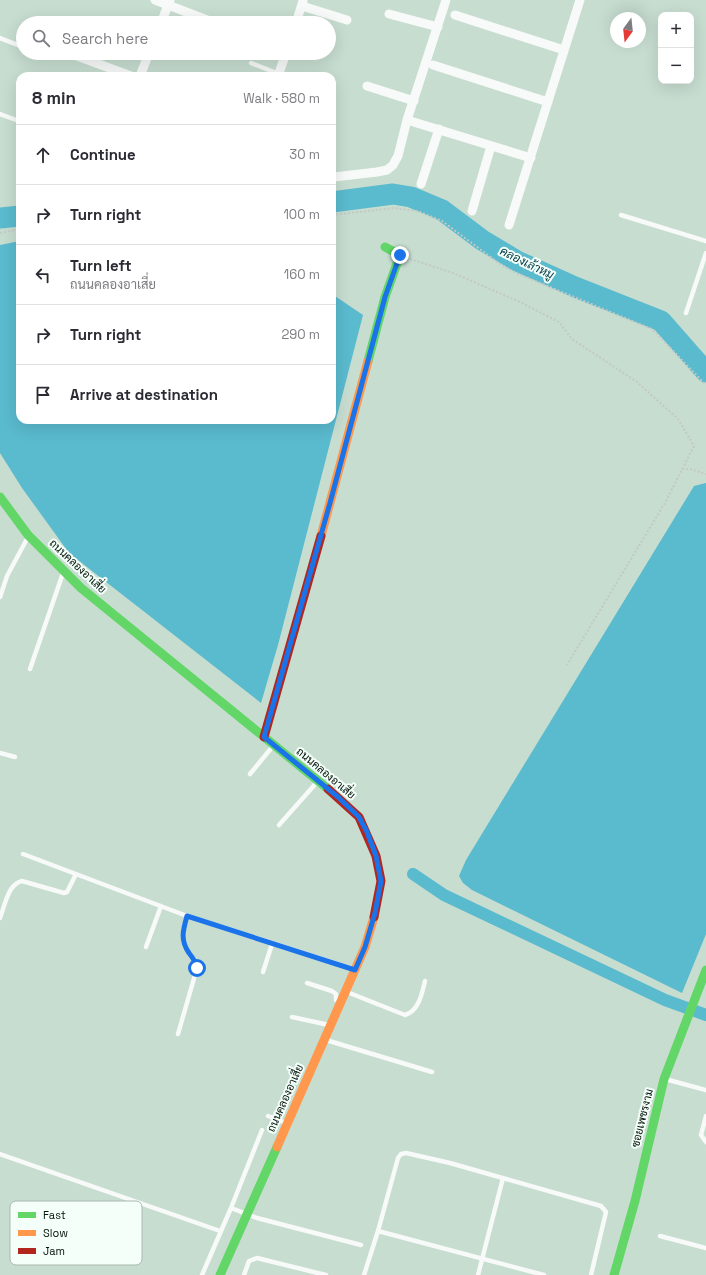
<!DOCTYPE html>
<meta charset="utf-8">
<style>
body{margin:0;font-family:"Space Grotesk",Sarabun,sans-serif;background:#f2f2f3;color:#2b2b33}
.controls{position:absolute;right:12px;top:12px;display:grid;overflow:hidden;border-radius:8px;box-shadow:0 4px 16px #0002}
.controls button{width:36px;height:36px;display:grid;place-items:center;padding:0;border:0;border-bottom:1px solid #e1e1e2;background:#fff;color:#2b2b33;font:20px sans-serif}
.compass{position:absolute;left:610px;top:12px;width:36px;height:36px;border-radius:50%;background:#fff;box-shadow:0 4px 16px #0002;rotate:195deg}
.stop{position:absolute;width:12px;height:12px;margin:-9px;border:3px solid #1a73e8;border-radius:50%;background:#fff}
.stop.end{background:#1a73e8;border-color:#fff;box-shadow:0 1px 4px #0008}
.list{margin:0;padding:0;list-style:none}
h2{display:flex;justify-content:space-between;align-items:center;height:52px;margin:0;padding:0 16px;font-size:17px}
h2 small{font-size:13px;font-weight:400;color:#7c7c81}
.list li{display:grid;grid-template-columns:26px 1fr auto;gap:12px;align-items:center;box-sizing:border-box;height:60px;padding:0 16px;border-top:1px solid #e1e1e2}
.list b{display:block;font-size:15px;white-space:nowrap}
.list p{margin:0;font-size:13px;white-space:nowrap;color:#7c7c81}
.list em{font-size:13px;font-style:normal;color:#7c7c81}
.icon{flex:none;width:22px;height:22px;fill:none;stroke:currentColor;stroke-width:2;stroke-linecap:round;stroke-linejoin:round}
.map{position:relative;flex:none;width:706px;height:1275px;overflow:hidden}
.search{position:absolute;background:#fff;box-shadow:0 4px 16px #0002;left:16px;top:16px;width:320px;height:44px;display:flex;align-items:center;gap:10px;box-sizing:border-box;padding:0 14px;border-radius:22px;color:#7c7c81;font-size:15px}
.panel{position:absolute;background:#fff;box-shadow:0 4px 16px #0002;left:16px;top:72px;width:320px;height:352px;border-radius:12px}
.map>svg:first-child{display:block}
.water{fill:#5abace}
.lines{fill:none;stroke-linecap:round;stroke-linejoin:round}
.canal{stroke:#5abace;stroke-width:12}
.river{stroke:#5abace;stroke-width:21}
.path{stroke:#c3c9c5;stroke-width:2;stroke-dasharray:2 2;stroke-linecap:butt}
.lane{stroke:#f7faf8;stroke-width:4.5}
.street{stroke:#f7faf8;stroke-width:9}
.fast{stroke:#63d668;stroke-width:9}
.slow{stroke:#ff974d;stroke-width:9}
.jam{stroke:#b3261e;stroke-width:9}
.route{stroke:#1a73e8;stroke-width:5}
.labels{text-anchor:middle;stroke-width:4;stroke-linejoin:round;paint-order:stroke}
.street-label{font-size:11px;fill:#04120b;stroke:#f3fff8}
.water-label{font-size:12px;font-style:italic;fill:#09404e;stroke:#f3fff8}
.key{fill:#f3fff8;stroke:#abb8b1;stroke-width:1}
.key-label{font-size:11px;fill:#04120b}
</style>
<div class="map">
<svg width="706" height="1275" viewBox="0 0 706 1275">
<rect width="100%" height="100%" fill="#c7ddd0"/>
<path class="water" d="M20,241v179h312v-126l31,21 -85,330 -17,58 -192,-150 -47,-65 -22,-35v-208z
M706,483v451l-24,59 -210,-103 -9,-7 -4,-7 7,-16 228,-374z"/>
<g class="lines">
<path class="canal" d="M413,874l31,21 221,105 41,15"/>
<path class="river" d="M332,202l61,-8 18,3 31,13 40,30 35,21 58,26 86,34 45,51
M0,218l20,-2"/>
<path class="path" d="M332,215l62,-7 24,3 24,10 58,43 16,9 136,56 54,56
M0,233l20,-4
M410,259l43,14 65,28 41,21 13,17 65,43 41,37 16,27 -28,55 -99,164
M682,469h8l16,5"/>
<path class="lane" d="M0,38l23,9
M251,63l28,11
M0,114l19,7
M621,215l85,26
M686,313l20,-60
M0,597l7,-21 21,-39
M30,669l33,-96
M0,753l15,4
M250,774l23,-28
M279,825l39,-44
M23,854l164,62 166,53
M0,918c5,-13 8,-34 22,-37l42,12 3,-1 9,-18
M146,947l15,-41
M263,972l9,-28
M307,983l25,8 4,3v6
M347,992l58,23c14,-4 17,-22 20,-34
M292,1017l37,8
M178,1034l19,-66c-1,-6 -4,-10 -8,-15 -9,-13 -6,-23 -2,-37
M326,1040l106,32
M665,1079l41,11
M268,1116l18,7
M706,1116l-5,19 5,7
M262,1130l-31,78 26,10 104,27
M0,1154l220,77
M378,1231l166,44
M660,1236l46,12
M202,1275l29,-67
M244,1275l5,-14 8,-3 69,17
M364,1275l14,-44 20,-73 3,-4 5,-1 44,10 151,43 5,6 -15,63
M478,1275l25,-97"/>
<path class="street" d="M155,0l60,23
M302,6l45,14
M389,14l49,13
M455,15l109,35
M161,23l9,-23
M296,23l7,-22
M69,53l62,23
M433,65l115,37
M140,76l9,-23
M278,76l8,-23
M367,86l47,15
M407,120l124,38
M334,177l43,-5 10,-2 6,-5 5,-9 9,-36 39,-120
M421,184l18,-55
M472,211l19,-65
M509,225l71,-225"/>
<path class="fast" d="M368,361l17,-64 15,-42 -15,-8
M0,497l28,38 53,53 247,201
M220,1275l57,-128
M614,1275l21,-74 29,-122 42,-109"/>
<path class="slow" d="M321,536l47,-175
M277,1147l88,-200 9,-30"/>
<path class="jam" d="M264,737l57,-201
M328,789l31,28 17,39 5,25 -7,36"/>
</g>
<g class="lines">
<path class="route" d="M197,968c-1,-6 -4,-10 -8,-15 -9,-13 -6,-23 -2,-37l168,54 10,-23 10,-34 6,-32 -5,-25 -9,-24 -8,-15 -21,-20 -74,-60 66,-234 55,-206 15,-42"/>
</g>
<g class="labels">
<g class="street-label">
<text transform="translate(78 566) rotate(43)" y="4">ถนนคลองอาเสี่ย</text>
<text transform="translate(326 773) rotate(40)" y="4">ถนนคลองอาเสี่ย</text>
<text transform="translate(285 1098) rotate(-66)" y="4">ถนนคลองอาเสี่ย</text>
<text transform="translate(642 1118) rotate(-76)" y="4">ซอยเพชรงาม</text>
</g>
<g class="water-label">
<text transform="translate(527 263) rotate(26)" y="4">คลองเล้าหมู</text>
</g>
</g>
<rect x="10" y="1201" width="132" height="64" rx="6" class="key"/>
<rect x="18" y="1212" width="18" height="6" fill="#63d668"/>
<rect x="18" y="1230" width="18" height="6" fill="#ff974d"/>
<rect x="18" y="1248" width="18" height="6" fill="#b3261e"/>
<g class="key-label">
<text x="43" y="1219">Fast</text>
<text x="43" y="1237">Slow</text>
<text x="43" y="1255">Jam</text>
</g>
</svg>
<div class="controls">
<button>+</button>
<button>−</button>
</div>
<svg class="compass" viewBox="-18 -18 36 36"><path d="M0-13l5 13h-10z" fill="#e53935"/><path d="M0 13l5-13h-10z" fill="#7c7c81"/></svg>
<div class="stop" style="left:197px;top:968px"></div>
<div class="stop end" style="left:400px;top:255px"></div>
<div class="search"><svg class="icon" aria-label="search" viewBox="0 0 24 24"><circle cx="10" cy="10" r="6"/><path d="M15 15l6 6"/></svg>Search here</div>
<section class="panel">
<h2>8 min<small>Walk · 580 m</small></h2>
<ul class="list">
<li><svg class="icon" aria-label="ahead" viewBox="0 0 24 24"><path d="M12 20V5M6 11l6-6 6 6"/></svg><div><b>Continue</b></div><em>30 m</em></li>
<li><svg class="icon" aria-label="right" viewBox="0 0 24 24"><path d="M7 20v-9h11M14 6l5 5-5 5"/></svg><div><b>Turn right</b></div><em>100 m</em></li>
<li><svg class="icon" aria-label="left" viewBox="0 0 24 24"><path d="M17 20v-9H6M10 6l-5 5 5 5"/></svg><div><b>Turn left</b><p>ถนนคลองอาเสี่ย</p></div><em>160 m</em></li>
<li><svg class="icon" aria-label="right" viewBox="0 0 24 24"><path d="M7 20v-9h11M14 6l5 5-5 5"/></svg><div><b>Turn right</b></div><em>290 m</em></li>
<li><svg class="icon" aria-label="arrive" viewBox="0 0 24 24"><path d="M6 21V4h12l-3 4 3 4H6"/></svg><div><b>Arrive at destination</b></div></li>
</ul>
</section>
</div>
